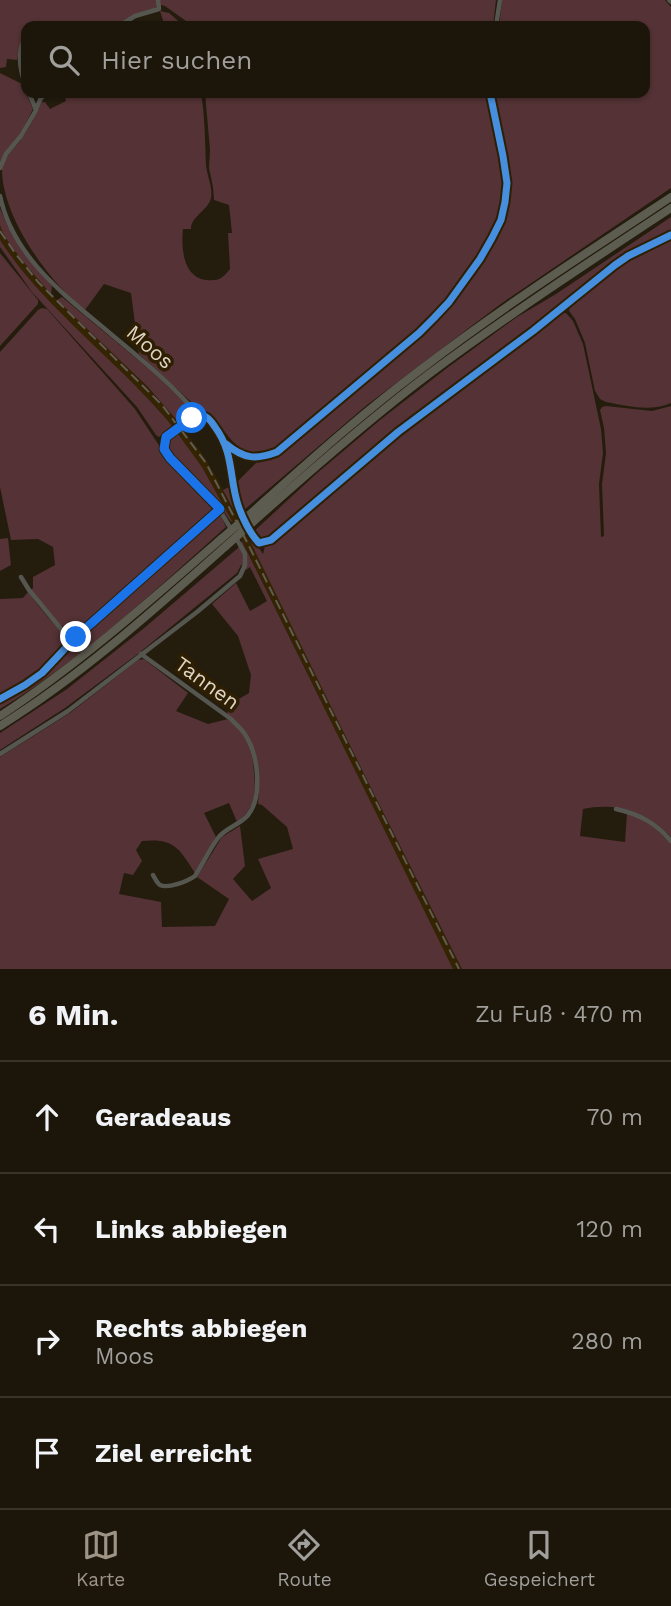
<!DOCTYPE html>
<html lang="de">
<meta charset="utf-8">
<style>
body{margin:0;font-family:"Work Sans",sans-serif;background:#282218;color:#f1f3f6}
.stop{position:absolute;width:21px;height:21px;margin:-16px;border:5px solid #1a73e8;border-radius:50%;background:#fff}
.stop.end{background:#1a73e8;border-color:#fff;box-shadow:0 2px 7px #0008}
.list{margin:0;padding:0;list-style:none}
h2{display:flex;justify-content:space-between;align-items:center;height:91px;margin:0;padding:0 28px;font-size:30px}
h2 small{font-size:23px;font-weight:400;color:#a09f9c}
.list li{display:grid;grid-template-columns:46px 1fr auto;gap:21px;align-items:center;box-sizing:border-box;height:112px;padding:0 28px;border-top:2px solid #39342b}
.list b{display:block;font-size:26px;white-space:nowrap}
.list p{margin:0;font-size:23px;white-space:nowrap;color:#a09f9c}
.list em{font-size:23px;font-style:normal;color:#a09f9c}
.icon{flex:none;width:38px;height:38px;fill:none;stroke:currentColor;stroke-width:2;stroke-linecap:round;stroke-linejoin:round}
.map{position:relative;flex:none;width:671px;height:969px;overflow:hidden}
.search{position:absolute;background:#1b150a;box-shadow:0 2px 5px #0004;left:21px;right:21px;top:21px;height:77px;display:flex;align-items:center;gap:18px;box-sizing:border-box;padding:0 24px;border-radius:14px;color:#a09f9c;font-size:26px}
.sheet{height:539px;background:#1b150a}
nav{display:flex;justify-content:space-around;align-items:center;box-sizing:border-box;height:98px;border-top:2px solid #39342b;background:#1b150a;font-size:19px;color:#a09f9c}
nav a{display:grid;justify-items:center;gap:4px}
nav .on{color:#9e9485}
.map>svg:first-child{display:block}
.built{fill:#342402}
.green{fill:#543235}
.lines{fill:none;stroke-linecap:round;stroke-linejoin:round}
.street{stroke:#565650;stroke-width:4.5}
.secondary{stroke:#59584f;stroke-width:6}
.highway{stroke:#5d5c50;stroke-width:8}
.rail{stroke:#605c53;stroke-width:2;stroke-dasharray:10 5;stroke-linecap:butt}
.street-bridge{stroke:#565650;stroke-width:4.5}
.highway-bridge{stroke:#5d5c50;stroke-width:8}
.cycleway-casing{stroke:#2e1f03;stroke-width:11}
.cycleway{stroke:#468fdf;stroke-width:7}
.route{stroke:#1a73e8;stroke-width:9}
.labels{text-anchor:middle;stroke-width:7;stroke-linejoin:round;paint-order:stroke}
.street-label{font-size:21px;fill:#dfd5c5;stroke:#2e1f03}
</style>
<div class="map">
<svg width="671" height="969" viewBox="0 0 671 969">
<rect width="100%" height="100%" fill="#241c0d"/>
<path class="built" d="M0,226l16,26 38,45 75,71 34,36 38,48 12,19 54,103 103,212 92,183h-9l-9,-17 -199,-406 -43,-79 -44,-58 -99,-97 -23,-24 -25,-32 -11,-16z"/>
<path class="green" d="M0,0h496l-3,26h-300l-28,-20 -8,-2 -1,5 -21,5 -19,12h-90v6h-3l-6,28 -10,-1 -1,8 -6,1z
M502,0h163l6,7v181l-169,115 -135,102 -130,111 -14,-26 12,-6 22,-22 1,1 21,-9 13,-10 129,-109c20,-19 36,-40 52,-63 11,-15 24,-32 30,-51 4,-12 6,-25 6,-37 1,-31 -12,-61 -16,-91h152v-67h-146z
M160,11l9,2 15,13h-19z
M0,73l22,11 11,25 -13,26 -15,18 -5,10z
M64,93h137c4,24 4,48 5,72 1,11 7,22 5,33 -3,13 -20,18 -20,31h-8c-2,19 0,48 23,51 13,1 16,-1 24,-11l-2,-36h4l-3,-28 -15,-5 -1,-13 -4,-19 1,-18 -5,-57h282l17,90 -6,37 -8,18 -43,62 -15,16 -142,123c-23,16 -41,23 -62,-3 -9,-11 -13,-20 -27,-25l-62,-57 -8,-61 -27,-9 -19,26c-35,-26 -85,-95 -83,-144 4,-11 12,-17 19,-26 8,-12 14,-26 21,-38h3l5,7 16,-8z
M0,208c11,30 32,54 52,78l-1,8c-12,-14 -47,-52 -51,-69 0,-5 0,-12 0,-17z
M671,217v15l-44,22 -13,9 -39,35v-4l-179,135 -126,109c-9,4 -12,3 -18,-5l64,-59 64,-54 67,-52 70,-51 39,-23z
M671,237v166c-21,9 -43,3 -65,-1l-6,-3 -5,-8 -10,-48 -10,-24 -6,-8 1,-3 59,-51z
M0,240c47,72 119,121 173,187l-14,10 -3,-2 -19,-28 -105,-115 -32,-45z
M0,253l38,47v4l-38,42z
M62,297l93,77 34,32 4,7 -13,11 -33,-38 -90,-86z
M42,308l5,1 88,100 33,50 46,47 1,3 -5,8 -78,67 -54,49c-17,1 -36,-30 -47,-43l2,-2v-11l22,-12 -2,-18 -15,-8 -27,1 -11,-53v-135l38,-42z
M564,313h2l7,8 10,23 18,85 2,24 -4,31 2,53 3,-1 -2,-52 4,-31 -2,-25 -4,-18 2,-3 4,-1 46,5 19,-5v431c-25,-25 -53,-35 -88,-28l-3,27 45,6 2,-29c17,4 32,17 44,30v126h-209l-92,-183 -122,-249 2,-2 13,19 2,-8 135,-113z
M178,434l24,33 30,54 -1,1 -14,-20 -48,-52v-9z
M220,514l6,13c-72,64 -143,132 -226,182v-7l43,-28 35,-36 56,-52 83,-71z
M8,538l3,27 -11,6v-32z
M242,541l211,428h-453v-212l70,-44 68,-53 6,-1 44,34 -12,18 32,13 20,-5c7,6 14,12 18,21 6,10 7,21 8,32 2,22 2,35 -17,50l-8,-19 -25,10 12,24 -21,36c-16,-25 -21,-35 -53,-32l-6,9 6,11 -9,14 -9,-2 -5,21 42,8 1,25 53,-1 14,-27 -32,-22 25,-40 18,-11 5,40 -12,13 19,22 19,-13 -13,-29 35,-10 -6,-22 -25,-22 -4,-1c3,-34 0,-67 -31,-89l3,-11 19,-11 2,-18 -13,-39 -26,-32 24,-21 14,28 17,-10 -17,-34 -4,3 -5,-5 -4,8 -98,80 -74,55 -65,42v-17l67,-44 76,-60 95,-81z
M28,592c13,17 25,34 43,45l1,3 -31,32 -18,12 -23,13v-98l23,-1z"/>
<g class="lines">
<path class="street" d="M119,26l16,-10 24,-7 -1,-9
M496,26l4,-26
M26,37c-10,15 -6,34 0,50
M36,109l5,-11 7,-5
M0,168l6,-14 15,-18 15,-26 -7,-17
M0,196c13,62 67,101 112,139 30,25 61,50 86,80
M192,418l6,-3 8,2c9,7 13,18 20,27 14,16 34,15 51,8l142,-119c37,-36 88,-97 88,-150 0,-31 -13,-60 -17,-90
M166,437l-2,12 6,9 46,46 15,25
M21,577l8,13 33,40 6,4 8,3 144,-128
M141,654l90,65c5,6 11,10 15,17 12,19 17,61 2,79 -8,10 -23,13 -30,23 -9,12 -15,26 -23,38 -7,5 -27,13 -35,9 -3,-2 -5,-7 -7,-10
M0,754l68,-43 129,-99 43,-36 5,-11v-11l-10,-18
M616,809c23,5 40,14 55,32"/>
<path class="secondary" d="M670,0l1,1"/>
<path class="highway" d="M249,515c56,-50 111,-100 171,-145 81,-62 166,-117 251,-173
M253,522c57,-51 115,-102 176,-148 78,-58 160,-112 242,-166
M0,716c79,-52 150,-115 221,-177
M0,726c82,-51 154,-116 226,-180"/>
<path class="rail" d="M0,231l15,22 23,29 124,123 44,58 42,81 211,425"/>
<path class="street-bridge" d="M166,437l26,-19"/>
<path class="highway-bridge" d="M221,539l28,-24
M226,546l27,-24"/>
<defs>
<path id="cycleway" d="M226,444c18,15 30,16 51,8l142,-119 15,-15 15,-16 31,-43 12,-21 9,-18 4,-18 2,-19 -4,-27 -13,-63
M0,699l25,-14 17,-12 34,-36 144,-128 -50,-51 -6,-9 2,-12c7,-5 24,-20 32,-22 8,-1 13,6 17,12 19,26 14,50 23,78 4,12 12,29 21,38l12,-3 127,-108 135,-101 82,-66 13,-9 43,-21"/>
</defs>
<use href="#cycleway" class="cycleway-casing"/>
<use href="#cycleway" class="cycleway"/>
</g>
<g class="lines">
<path class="route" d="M76,637l144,-128 -50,-51 -6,-9 2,-12 26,-19"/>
</g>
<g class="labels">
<g class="street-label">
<text transform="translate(150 347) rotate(41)" y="7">Moos</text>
<text transform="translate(207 683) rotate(36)" y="7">Tannen</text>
</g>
</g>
</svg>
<div class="stop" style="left:192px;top:418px"></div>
<div class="stop end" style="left:76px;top:637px"></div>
<div class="search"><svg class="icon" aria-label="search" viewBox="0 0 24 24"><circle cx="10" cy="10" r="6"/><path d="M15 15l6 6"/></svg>Hier suchen</div>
</div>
<section class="sheet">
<h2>6 Min.<small>Zu Fuß · 470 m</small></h2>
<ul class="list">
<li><svg class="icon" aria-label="ahead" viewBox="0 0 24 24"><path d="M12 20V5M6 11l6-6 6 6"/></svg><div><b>Geradeaus</b></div><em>70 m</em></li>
<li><svg class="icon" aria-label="left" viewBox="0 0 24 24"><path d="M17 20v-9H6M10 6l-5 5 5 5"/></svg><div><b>Links abbiegen</b></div><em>120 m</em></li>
<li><svg class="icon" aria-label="right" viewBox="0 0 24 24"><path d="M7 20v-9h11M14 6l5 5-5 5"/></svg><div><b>Rechts abbiegen</b><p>Moos</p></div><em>280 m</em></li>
<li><svg class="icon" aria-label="arrive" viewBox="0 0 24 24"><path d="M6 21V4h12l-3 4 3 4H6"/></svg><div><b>Ziel erreicht</b></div></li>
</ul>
</section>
<nav>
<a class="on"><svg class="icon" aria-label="map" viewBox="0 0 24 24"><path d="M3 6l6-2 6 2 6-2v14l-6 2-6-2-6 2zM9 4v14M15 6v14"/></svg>Karte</a>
<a><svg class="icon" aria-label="directions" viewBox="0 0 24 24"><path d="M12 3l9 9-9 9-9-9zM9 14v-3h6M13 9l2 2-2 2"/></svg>Route</a>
<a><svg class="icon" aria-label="saved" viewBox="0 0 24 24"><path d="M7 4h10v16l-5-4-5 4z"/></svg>Gespeichert</a>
</nav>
